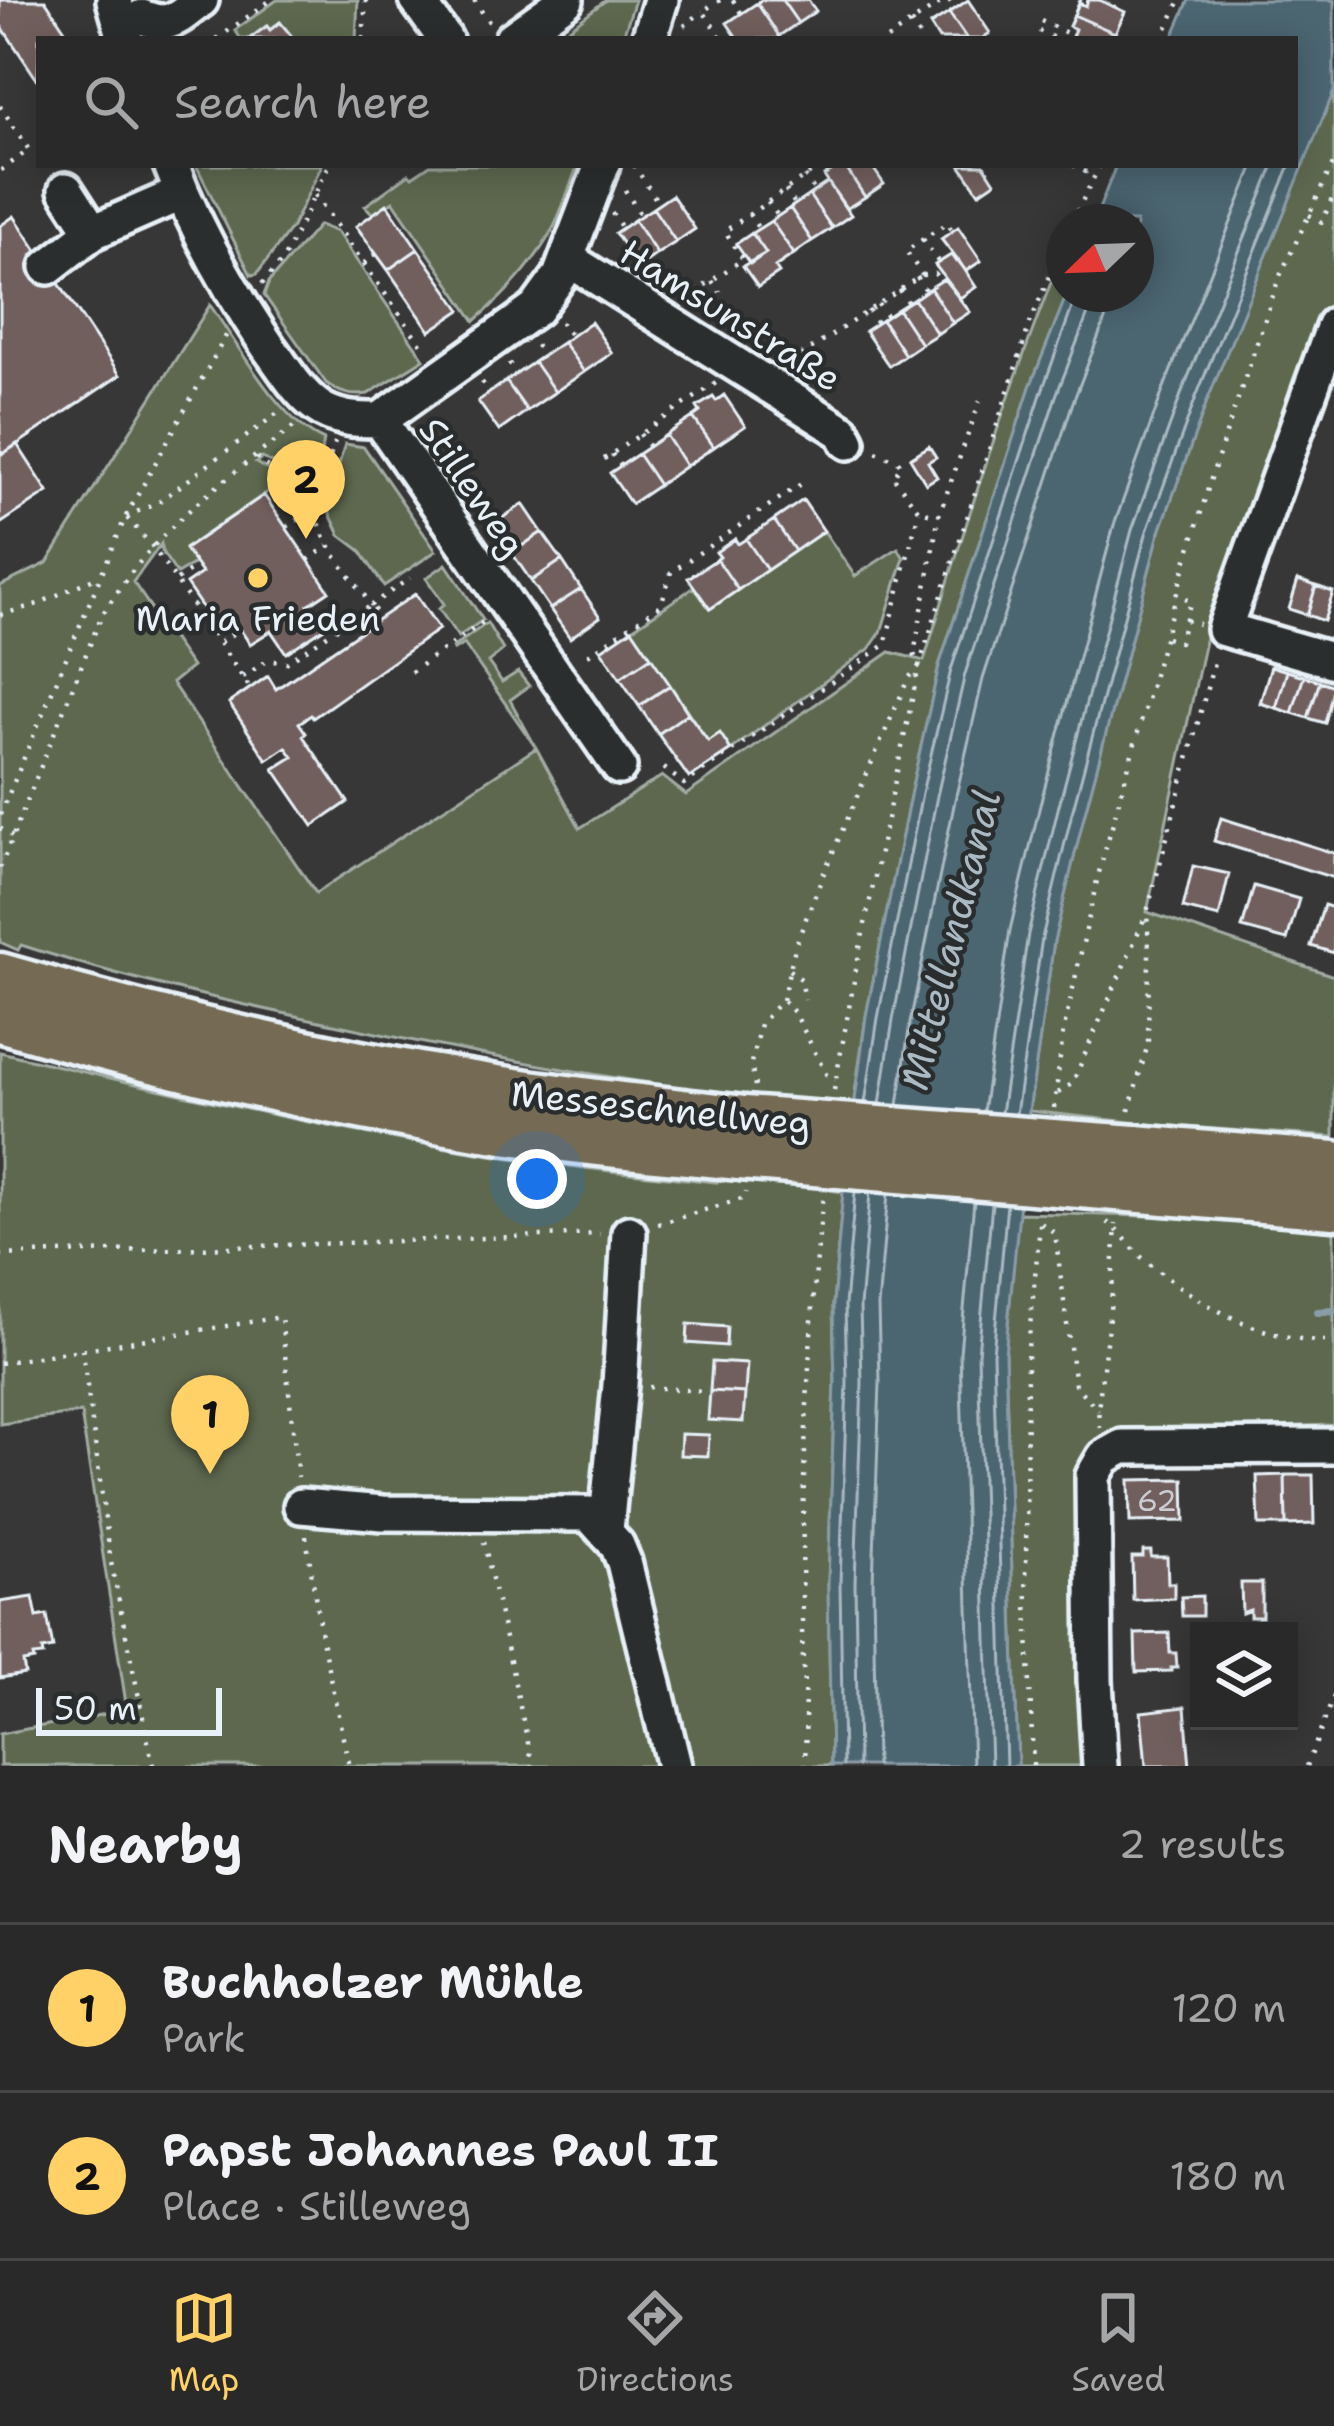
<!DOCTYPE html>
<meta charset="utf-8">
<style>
body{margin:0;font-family:"Shantell Sans",sans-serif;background:#363535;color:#f1f3f6}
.controls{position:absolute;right:36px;bottom:36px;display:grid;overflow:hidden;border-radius:0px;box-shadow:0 6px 30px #0003}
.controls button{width:108px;height:108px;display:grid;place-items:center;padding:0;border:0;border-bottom:3px solid #464546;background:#2a2929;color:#f1f3f6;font:60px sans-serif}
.compass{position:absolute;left:1046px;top:204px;width:108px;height:108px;border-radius:50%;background:#2a2929;box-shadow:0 6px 30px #0003;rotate:247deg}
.scale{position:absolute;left:36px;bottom:30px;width:186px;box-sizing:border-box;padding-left:12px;border:6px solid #e8f1f8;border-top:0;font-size:33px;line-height:42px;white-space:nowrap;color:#e8f1f8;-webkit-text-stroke:9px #2a2d2e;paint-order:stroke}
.you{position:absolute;left:537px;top:1179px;width:42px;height:42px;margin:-30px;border:9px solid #fff;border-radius:50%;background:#1a73e8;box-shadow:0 0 0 18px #1a73e833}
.badge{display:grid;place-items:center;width:78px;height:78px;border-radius:50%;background:#ffd166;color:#111;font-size:39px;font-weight:700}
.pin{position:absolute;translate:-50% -99px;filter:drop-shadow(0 3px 6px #0008)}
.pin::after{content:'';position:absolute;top:63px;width:42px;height:36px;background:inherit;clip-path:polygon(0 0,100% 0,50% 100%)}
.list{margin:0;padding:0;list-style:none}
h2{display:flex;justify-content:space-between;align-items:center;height:156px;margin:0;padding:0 48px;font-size:51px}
h2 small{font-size:39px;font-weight:400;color:#a5a6a8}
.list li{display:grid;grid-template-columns:78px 1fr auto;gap:36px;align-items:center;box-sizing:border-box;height:168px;padding:0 48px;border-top:3px solid #464546}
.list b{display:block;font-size:45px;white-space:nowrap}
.list p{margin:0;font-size:39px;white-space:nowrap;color:#a5a6a8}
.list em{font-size:39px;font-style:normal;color:#a5a6a8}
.icon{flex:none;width:66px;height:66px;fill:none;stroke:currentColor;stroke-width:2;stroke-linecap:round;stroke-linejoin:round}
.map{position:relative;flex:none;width:1334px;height:1766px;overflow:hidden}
.search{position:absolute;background:#2a2929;box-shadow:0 6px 30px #0003;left:36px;right:36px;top:36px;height:132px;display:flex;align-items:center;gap:30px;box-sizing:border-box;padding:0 42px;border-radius:0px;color:#a5a6a8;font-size:45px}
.sheet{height:492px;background:#2a2929}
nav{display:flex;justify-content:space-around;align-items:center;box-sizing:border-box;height:168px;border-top:3px solid #464546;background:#2a2929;font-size:33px;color:#a5a6a8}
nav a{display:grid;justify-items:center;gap:6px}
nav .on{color:#ffd166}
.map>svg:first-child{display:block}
.green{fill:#5d684f;stroke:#a2aca4;stroke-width:3}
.water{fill:#4c6571;stroke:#8a9da7;stroke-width:3}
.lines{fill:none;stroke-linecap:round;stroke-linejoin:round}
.shore{stroke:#aab9c2;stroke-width:3}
.stream{stroke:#8a9da7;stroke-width:8}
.building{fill:#715e5d;stroke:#e8f1f8;stroke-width:3}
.minor-casing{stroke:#e8f1f8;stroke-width:42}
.highway-casing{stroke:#e8f1f8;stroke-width:57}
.path{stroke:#e8f1f8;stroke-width:4.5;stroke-dasharray:3 9;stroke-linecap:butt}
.minor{stroke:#2a2d2e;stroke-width:33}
.highway{stroke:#746b52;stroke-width:48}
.highway-bridge-casing{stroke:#e8f1f8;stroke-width:57;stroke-linecap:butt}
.highway-bridge{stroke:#746b52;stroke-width:48}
.poi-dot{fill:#ffd166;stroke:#2a2d2e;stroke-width:4.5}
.labels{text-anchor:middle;stroke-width:9;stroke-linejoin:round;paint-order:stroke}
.number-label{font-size:30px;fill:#caccd1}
.street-label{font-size:36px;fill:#e8f1f8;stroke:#2a2d2e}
.poi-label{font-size:36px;fill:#e8f1f8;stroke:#2a2d2e}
.water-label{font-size:39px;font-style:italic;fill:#aab9c2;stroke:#2a2d2e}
</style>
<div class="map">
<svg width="1334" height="1766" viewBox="0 0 1334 1766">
<rect width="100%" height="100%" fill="#383737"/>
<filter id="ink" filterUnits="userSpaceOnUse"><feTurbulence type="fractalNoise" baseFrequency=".00833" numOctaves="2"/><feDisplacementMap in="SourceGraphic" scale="24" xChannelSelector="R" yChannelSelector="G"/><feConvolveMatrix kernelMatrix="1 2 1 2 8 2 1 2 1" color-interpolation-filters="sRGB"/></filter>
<g filter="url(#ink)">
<path class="green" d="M277,0h81l-2,39h-62l-14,-17 -10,8 -4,-4 -17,13h-8l-6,-9z
M606,0h29l-13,39h-49l2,-2 -6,-9z
M1334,94v210l-63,155 -66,182 -58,271 187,64v161l-176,-12 -129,-14 25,-170 30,-125 74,-279 49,-136 120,-296z
M196,165h126l-30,62 -35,47 -6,1z
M430,165h148c-8,20 -15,42 -24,62 -19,36 -48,67 -79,94l-82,-120 -20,13 -8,-8 44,-32 3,3z
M319,225l18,7 87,127 -56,35c-17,3 -29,-1 -42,-11l-62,-88 5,-13z
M1064,250v44h3l-37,93 -91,279 -28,125 -45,225 -13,91c-169,-14 -339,-44 -505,-80 -110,-23 -220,-47 -327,-82l-3,5 -18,-8v-356l47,-23 163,-258c29,41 69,116 114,135l-11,42 -51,-24 -6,5 29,17 -99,68 9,15 -18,11 -15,-22 -1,-8 -28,38 59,85 -20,16 144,210 220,-145 -72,-104 -10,6 -2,-2 35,-25 16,27 -15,12 14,20 16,-10 11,14 -19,14 70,128 82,-52 24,19 204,-143 34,9c42,-139 85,-276 140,-411z
M345,444l19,3 72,104 -52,35 -24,-36 -20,-15 -10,-21 -1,-16z
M824,531l31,45 43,-28 6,10 -23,74 -12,17 -138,101 -11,-16 -12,7 -76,-112 62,-42 16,22z
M446,564l37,56 -25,17 -19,-28 5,-5 -18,-26z
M0,1052c180,43 361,86 545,111 57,8 115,13 172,19l2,-8 124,18 -10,112 2,78 -7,201 3,183h-831v-32l127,-24 -46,-297 -81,11z
M1018,1213l128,3 188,11v198l-212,6 -37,22 -8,30 11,283h-70l-13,-412z"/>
<path class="water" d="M1189,0h145v91l-127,310 -49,136 -74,279 -30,125 -25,170 -24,243 13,412h-187l-3,-183 7,-201 -2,-78 10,-112 23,-176 45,-225 28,-125 91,-279 37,-93h69v-72h-42l22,-57h179v-126h-123z"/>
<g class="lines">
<path class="shore" d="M865,1103l13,-85 44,-225 29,-123 91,-279 35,-97
M880,1104l13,-84 44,-224 28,-122 91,-278 35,-90 1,-12
M898,1105l12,-82 45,-223 28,-121 90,-277 35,-90 2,-18
M983,1112l27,-182 30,-125 74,-280 51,-140 89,-220
M1001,1113l27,-179 30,-125 74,-279 50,-138 92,-227
M1016,1114l26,-176 30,-125 74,-279 50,-137 94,-232
M843,1766l-3,-183 7,-201 -2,-77 10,-113
M858,1766l-3,-183 7,-201 -2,-76 10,-113
M876,1766l-3,-183 7,-201 -2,-76 10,-112
M973,1766l-13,-413 14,-152
M991,1766l-13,-412 14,-151
M1006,1766l-13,-412 14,-150"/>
<path class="stream" d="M1318,1312l16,-1"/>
</g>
<path class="building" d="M0,0h45l26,39h-32l-1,42 -38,-57z
M761,0h21l16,23 -19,13 -22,-33z
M782,0h26l8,11 -18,12z
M968,0l22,33 -9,6h-14l-18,-26z
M1088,0h11l26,12 -10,21 -41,-18 5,-12 7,3z
M757,3l24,36h-43l-11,-16z
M949,13l18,26h-28l-9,-14z
M1074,15l41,18 -3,6h-41l4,-10 -6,-3z
M280,22l14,17h-45l18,-13 3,4z
M841,165h3l21,32 -19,12 -22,-33z
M844,165h27l13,19 -19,13z
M960,165h24l11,17 -16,11z
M828,182l23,33 -19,13 -23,-33z
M672,195l23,34 -19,13 -23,-34z
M809,195l23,33 -20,13 -22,-33z
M387,204l31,45 -30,21 -32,-44z
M653,208l23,34 -19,12 -23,-34z
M790,208l22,33 -18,13 -23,-33z
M14,216l106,159 -117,79 -3,-4v-224z
M634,220l23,34 -18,13 -24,-34z
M771,221l23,33 -19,13 4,6 -21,14 -15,-21 23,-13 -14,-20z
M958,227l23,34 -15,10 -25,-32z
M752,233l14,20 -16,11 -14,-20z
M418,249l43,61 -31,21 -42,-61z
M951,255l5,7 3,-1 17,26 -16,11 -25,-33z
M944,279l26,33 -17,11 -23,-35z
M930,288l23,35 -16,11 -23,-35z
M914,299l23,35 -16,10 -23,-35z
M898,309l23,35 -16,11 -23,-35z
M882,320l23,35 -16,11 -24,-35z
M591,322l21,31 -28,19 -21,-30z
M563,342l21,30 -29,20 -21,-30z
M534,362l21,30 -28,19 -21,-30z
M506,381l21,30 -28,20 -21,-30z
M724,395l21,31 -31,21 -21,-30 7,-5 -3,-5 16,-10 3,4z
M693,417l21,30 -28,19 -20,-31z
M666,435l20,31 -27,19 -21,-31z
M17,444l31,48 -48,32v-74l3,4z
M929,446l7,11 -8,5 9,15 -11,7 -16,-26z
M638,454l21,31 -28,19 -21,-31z
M264,495l65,96 -21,14 16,23 -38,25 -15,-22 -21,13 -15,-22 -16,10 -33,-48 16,-11 -17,-24z
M803,500l21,31 -29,20 -21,-31z
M523,504l19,28 -30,21 -20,-28z
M774,520l21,31 -28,19 -21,-31z
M542,532l20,28 -31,21 -19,-28z
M735,539l3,5 8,-5 21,31 -29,20 -21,-31 3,-2 -4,-5z
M717,559l21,31 -28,19 -22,-31z
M562,560l19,29 -31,20 -19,-28z
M1298,580l18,6 -9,29 -18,-6z
M1316,586l17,6 -9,29 -17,-6z
M581,589l19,28 -30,21 -20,-29z
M415,594l24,35 -126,89 -2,-3 -12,8 7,10 -3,3 45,66 -35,24 -39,-57 19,-12 -7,-10 -19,13 -38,-57 39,-27 8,13z
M632,629l19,28 -31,21 -19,-28z
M651,657l19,28 -31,21 -19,-28z
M1271,666l16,5 -11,37 -16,-5z
M1287,671l17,5 -12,37 -16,-5z
M1304,676l16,5 -12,37 -16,-5z
M1320,681l14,5 -9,37 -17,-5z
M670,685l18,28 -30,21 -19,-28z
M688,713l20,28 12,-8 11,17 -42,28 -31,-44z
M1221,818l113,35v25l-120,-37z
M1193,866l36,8 -10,43 -36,-9z
M1254,886l45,13 -12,41 -45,-12z
M1324,905l10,3v45l-23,-7z
M688,1324l39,3 -1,19 -39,-3z
M712,1362l35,2 -2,29 -35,-2z
M710,1391l35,2 -2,29 -35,-2z
M681,1434l28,1 -1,21 -28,-1z
M1285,1475h28l1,49 -28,1z
M1285,1475l1,50h-27l-2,-49z
M1184,1479l1,42 -55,1 -1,-42z
M1143,1551h8v6h16l1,26h6v15l-41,2 -1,-43h11z
M1241,1583h21v34h-12v-7l-8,3z
M1202,1596v20h-20l-1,-19z
M33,1597l4,20 10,-2 6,33 -11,2 1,5 -10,1 1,4 -11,2 2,12 -25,4v-76z
M1169,1633l1,20h6l1,15h-6v3l-35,1 -1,-38z
M1185,1707l5,59h-44l-5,-54z"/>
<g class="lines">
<defs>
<path id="minor" d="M114,0l11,39
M417,0l28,39
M142,17c30,12 35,0 59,-17
M512,39l54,-39
M649,39l12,-39
M171,165c25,66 59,125 98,183 15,20 28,43 48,58 19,14 41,14 63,14
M66,190l27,42 89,-39
M568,259l275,173 5,10
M48,267l45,-35
M1334,325l-110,304 110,32
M380,420l239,347
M380,420l156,-111 24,-33 42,-111
M301,1506l82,7 206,1 28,31 7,17 50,204
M606,1530l14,-145 9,-152
M1100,1766l-5,-86 -2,-204 11,-19 18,-10 212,-1"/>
<path id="highway" d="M0,978c161,47 324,85 490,111 84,14 169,22 254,32
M0,1017c159,46 321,83 484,109 85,13 171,21 256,29
M1134,1150l200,16
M1129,1187l205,17"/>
</defs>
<use href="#minor" class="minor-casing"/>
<use href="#highway" class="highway-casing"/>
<path class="path" d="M474,0l17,25
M720,0l-17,11 19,28
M733,0l8,13
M949,0l6,8
M1079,0l4,4
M1041,21l28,13 3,-6
M911,23l10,16
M684,26l19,-15
M1039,31l17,8
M217,39l54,-39
M363,39l3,-39
M887,39l58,-39
M1162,39l18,-39
M0,106l29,44 -29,21
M634,165l25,39
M1073,165l13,7 4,-7
M805,176l10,15
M625,190l16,26
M786,190l9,14
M315,195l111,156
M768,202l10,14
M612,213l10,15
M749,214l10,15
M1309,215l13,7 12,-28
M1072,222l28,-57
M923,239l16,24
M364,263l12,-9
M922,275l13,-1 5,7
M917,277l9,14
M712,281l8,11
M262,284l21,-24 46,-95
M899,290l9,13
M685,299l58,-40 -18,-28 97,-66
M878,304l9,13
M868,310l9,13
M560,322l11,14
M536,345l7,11
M791,362l131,-87 -16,-24 41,-28 6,8
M509,363l7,11
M482,382l7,11
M640,434l9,13
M335,442c-7,24 -23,57 -15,83 9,28 34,55 51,80l39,-27
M876,452l22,9 4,6 -10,8 27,36 18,4
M612,454l9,12
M257,457l7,8 56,26
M604,459l112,-76
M126,516l30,-12 123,-92
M127,518l25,28 98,142
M287,527l10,-7 22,1
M308,560l20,-14
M177,580l20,-14
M0,615l38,-11 62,-29
M356,615l9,14
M1186,620l13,4
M1166,638l13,4 12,-41 -15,-5
M220,642l20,-13
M588,655l73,-50 10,-33 133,-90
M411,672l74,-51
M243,677l25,-17 18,3 85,-58 9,13
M664,768l20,16 201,-139 34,-134
M0,815l126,-299 102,-184
M0,828l12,9
M0,868l101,-251c53,-88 116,-131 195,-192
M789,970l12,9 4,21
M783,1001l12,12 31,61 9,6
M755,1086l-4,-23 9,-39 22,-24 14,-56 27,-69 85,-196 11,-13 -5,-12 25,-139 41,-114
M834,1090l26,-142 59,-282 111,-343 34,-83
M1058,1093l14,-9 73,-167
M1054,1108l9,-75 35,-157 78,-280 36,-121 67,-197 55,-116
M1129,1111l19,-67 1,-94 -2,-38 69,-257
M1107,1222c16,11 25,28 40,40 53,43 117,81 187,79
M1041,1223l14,10 20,152 23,25
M658,1224l87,-26 1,-6
M0,1255l600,-21
M82,1349l29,213 42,204
M0,1363l281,-46 17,160
M649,1387l53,4
M1100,1428l-2,-18 14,-118 4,-68
M306,1536l15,99 28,131
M484,1542l49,224
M805,1766c2,-49 -3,-98 -3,-147 0,-141 6,-283 21,-423
M1033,1766l-7,-189 1,-219 14,-143
M1307,1766l27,-70"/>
<use href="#minor" class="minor"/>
<use href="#highway" class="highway"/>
<defs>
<path id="highway-bridge" d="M744,1121l390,29
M740,1155l389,32"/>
</defs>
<use href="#highway-bridge" class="highway-bridge-casing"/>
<use href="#highway-bridge" class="highway-bridge"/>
</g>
</g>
<circle class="poi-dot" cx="258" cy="578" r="12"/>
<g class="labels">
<g class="number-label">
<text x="1157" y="1511">62</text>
</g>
<g class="street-label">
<text transform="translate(731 315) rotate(32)" y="13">Hamsunstraße</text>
<text transform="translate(473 487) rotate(56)" y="13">Stilleweg</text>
<text transform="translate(661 1108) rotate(6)" y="13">Messeschnellweg</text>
</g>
<g class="poi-label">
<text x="258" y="631">Maria Frieden</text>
</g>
<g class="water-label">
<text transform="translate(950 940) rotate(-76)" y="14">Mittellandkanal</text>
</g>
</g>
</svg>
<div class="controls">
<button><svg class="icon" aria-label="layers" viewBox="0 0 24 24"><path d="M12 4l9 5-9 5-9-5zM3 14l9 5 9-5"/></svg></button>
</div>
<svg class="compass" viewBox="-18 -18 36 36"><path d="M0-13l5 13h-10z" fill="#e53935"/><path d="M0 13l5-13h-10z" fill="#a5a6a8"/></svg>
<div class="scale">50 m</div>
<div class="you"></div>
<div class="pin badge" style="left:210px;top:1474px">1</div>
<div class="pin badge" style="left:306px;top:539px">2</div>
<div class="search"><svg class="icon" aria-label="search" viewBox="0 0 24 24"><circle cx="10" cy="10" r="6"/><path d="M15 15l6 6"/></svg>Search here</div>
</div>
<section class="sheet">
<h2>Nearby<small>2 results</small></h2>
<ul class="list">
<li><span class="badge">1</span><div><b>Buchholzer Mühle</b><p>Park</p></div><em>120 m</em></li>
<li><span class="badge">2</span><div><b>Papst Johannes Paul II</b><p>Place · Stilleweg</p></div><em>180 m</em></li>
</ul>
</section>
<nav>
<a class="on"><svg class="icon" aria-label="map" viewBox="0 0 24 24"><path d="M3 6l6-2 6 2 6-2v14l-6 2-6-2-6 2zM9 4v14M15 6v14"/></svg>Map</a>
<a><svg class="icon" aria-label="directions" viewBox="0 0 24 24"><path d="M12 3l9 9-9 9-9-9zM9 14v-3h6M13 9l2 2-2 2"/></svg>Directions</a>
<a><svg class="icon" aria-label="saved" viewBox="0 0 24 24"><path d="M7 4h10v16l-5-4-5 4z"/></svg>Saved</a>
</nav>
